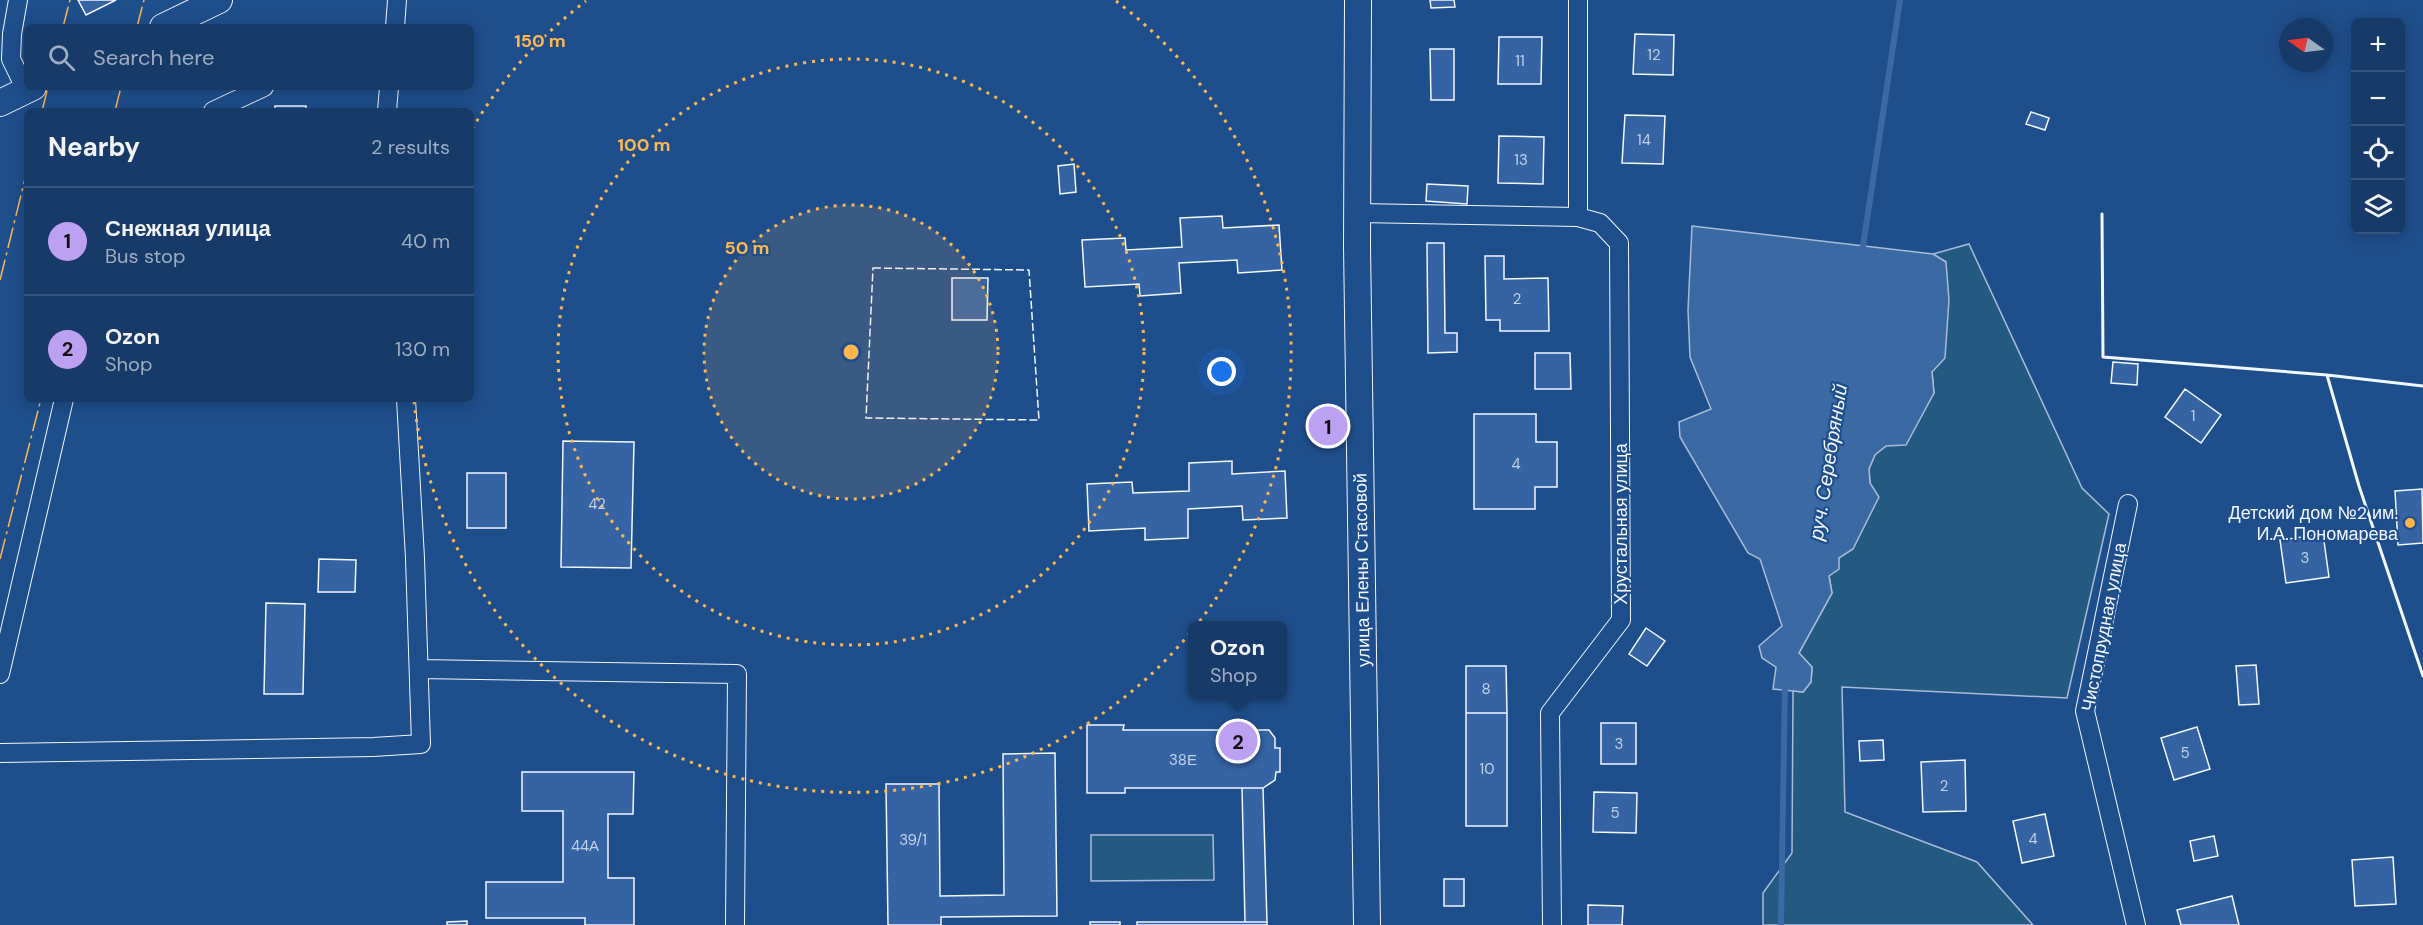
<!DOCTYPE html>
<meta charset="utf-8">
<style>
body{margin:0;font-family:"DM Sans",sans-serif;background:#244571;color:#f1f3f6}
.controls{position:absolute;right:18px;top:18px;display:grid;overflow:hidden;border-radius:9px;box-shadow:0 3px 15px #0003}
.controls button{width:54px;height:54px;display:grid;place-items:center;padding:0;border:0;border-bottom:2px solid #36547d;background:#173a69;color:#f1f3f6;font:30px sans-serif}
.compass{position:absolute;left:2279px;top:18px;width:54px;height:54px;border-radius:50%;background:#173a69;box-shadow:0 3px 15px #0003;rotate:284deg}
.you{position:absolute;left:1222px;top:372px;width:21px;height:21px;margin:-15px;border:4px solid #fff;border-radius:50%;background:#1a73e8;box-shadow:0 0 0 9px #1a73e833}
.badge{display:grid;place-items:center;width:39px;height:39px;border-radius:50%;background:#bca0f2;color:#111;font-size:20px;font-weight:700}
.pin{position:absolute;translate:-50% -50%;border:3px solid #fff;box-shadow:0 2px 6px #0006}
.popup{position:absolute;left:1188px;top:621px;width:99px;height:78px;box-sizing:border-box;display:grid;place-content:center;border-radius:9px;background:#173a69;filter:drop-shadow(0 2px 4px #0005);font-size:20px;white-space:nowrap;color:#9eadc0}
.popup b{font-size:22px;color:#f1f3f6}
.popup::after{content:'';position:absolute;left:50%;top:100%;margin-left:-12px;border:12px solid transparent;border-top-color:#173a69}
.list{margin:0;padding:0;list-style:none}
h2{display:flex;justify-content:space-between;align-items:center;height:78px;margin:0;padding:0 24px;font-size:26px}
h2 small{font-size:20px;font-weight:400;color:#9eadc0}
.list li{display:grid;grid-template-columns:39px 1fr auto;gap:18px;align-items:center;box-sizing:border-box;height:108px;padding:0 24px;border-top:2px solid #36547d}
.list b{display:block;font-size:22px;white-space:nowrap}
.list p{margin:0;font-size:20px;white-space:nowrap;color:#9eadc0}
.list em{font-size:20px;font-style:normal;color:#9eadc0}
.icon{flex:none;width:33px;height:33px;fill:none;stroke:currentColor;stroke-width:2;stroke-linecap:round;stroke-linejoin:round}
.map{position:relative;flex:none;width:2423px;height:925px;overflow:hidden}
.search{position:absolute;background:#173a69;box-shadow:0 3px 15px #0003;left:24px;top:24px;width:450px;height:66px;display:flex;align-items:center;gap:15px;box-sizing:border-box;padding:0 21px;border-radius:9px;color:#9eadc0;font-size:22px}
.panel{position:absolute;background:#173a69;box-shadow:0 3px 15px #0003;left:24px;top:108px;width:450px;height:294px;border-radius:9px}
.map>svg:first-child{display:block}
.green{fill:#245a82;stroke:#a8bbd7;stroke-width:1.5}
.water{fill:#3b69a3;stroke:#a8bbd7;stroke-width:1.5}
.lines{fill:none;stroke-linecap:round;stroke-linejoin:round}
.stream{stroke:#3b69a3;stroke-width:6}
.building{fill:#3563a3;stroke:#f2f6ff;stroke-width:1.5}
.street-casing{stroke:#f2f6ff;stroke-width:20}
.secondary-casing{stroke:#f2f6ff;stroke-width:28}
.street{stroke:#1f4e8c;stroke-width:18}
.secondary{stroke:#1f4e8c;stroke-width:26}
.fence{stroke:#f2f6ff;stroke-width:1.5;stroke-dasharray:8 3;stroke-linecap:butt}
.wall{stroke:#f2f6ff;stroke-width:3}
.power{stroke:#ffb74d;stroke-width:1.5;stroke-dasharray:21 4.5 3 4.5;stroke-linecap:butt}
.ring{fill:none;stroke:#ffb74d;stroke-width:3;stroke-dasharray:3 6}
.poi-dot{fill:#ffb74d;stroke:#1f4e8c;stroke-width:2}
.labels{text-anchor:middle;stroke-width:4.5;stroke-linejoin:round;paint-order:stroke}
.number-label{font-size:15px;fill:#c3d1e8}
.poi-label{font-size:18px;fill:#f2f6ff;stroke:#1f4e8c;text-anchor:end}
.street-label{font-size:18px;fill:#f2f6ff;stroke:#1f4e8c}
.water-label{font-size:20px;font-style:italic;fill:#f2f6ff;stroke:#1f4e8c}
.centre{fill:#ffb74d;stroke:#1f4e8c;stroke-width:3}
.ring-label{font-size:18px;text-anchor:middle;font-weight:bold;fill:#ffb74d;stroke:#1f4e8c;stroke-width:4.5;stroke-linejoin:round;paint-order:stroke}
</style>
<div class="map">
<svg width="2423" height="925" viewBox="0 0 2423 925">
<rect width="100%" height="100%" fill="#1f4e8c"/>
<path class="green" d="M1969,244l113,244 27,26 -42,184 -225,-11 3,125 132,50 56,63h-270v-32l29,-40 1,-162 10,1 8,-10 1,-15 -13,-14 33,-60 -3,-17 10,-18 31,-75 -1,-14 6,-15 11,-8 48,-53 -2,-21 14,-110 -13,-8z
M1091,835h122l1,45 -123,1z"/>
<path class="water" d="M1692,226l241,28 13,8 3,38 -4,58 -13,14 2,21 -28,52 -20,1 -11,9 -6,14 1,14 9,14 -26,52 -14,9v11l-10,7 3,17 -33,60 13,14 -1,15 -8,10 -30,-3 3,-22 -14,-9 -3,-12 23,-20 -22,-67 -12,-6 -68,-116 -1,-15 32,-13 -21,-52 -2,-47z"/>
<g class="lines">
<path class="stream" d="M1862,253l38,-253
M1781,925l4,-242"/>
</g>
<path class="building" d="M78,0h38l-30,15z
M1430,0h24l1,7 -24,1z
M1635,34l39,1 -1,40 -40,-1z
M1499,37h43l-1,47h-43z
M1430,49h24v51h-23z
M275,106h31v5h-31z
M2031,112l18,6 -4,12 -19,-6z
M1625,115l40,1 -2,48 -41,-1z
M1499,136l45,1 -1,47 -45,-1z
M1074,164l2,28 -16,2 -2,-28z
M1427,184l41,2 -1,18 -41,-3z
M1222,216l1,12 56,-3 3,45 -44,3 -1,-13 -58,3 2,30 -41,3 -1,-12 -54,3 -3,-47 43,-2 1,12 56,-3 -2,-29z
M1427,243h17l1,90h12v19l-29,1z
M1485,256h19v23l44,-1 1,53h-49v-11h-14z
M952,278h36l-1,42h-35z
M1535,353h35l1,36h-36z
M2113,362l25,2 -1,21 -26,-2z
M2185,389l36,26 -20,28 -36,-26z
M1474,414h62v28h21v45h-22v22h-61z
M563,441l71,1 -3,126 -70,-1z
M1232,461v13l53,-3 2,47 -44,2 -1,-14 -54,3v29l-43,2v-12l-56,3 -2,-47 45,-2 1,11 56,-2v-28z
M467,473h39v55h-39z
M2422,489l1,54 -25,2 -3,-54z
M2323,534l6,43 -43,6 -6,-43z
M319,559l37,1 -1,32h-37z
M266,603l39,1 -2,90h-39z
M1646,628l19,13 -18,25 -18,-12z
M2256,665l3,39 -20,1 -3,-39z
M1466,666h40l1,47h-41z
M1466,713h41v113h-41z
M1601,723h35v41h-35z
M1087,725h37l-1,5h146l6,8v10h5v24h-4l-1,8 -12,8h-138v5h-38z
M2197,727l13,42 -36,11 -13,-42z
M1883,740l1,20 -24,1 -1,-20z
M1055,753l2,163 -116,1v8h-53l-2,-141h53l1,112 64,-1 -1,-141z
M1965,760l1,51 -43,1 -2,-50z
M522,772h112l-1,42h-25v64h26v47h-49v-7h-99v-36h77v-71h-41z
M1242,788h21l4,134h-22z
M1594,792l43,1 -1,40 -43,-1z
M2045,814l9,42 -32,7 -9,-42z
M2214,836l4,20 -24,5 -4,-20z
M2393,857l3,47 -41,2 -3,-46z
M1444,879h20v27h-20z
M2232,896l7,29h-58l-4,-15z
M1588,905l35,1 -1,19h-34z
M467,921v4h-20v-3z
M1090,922h30v3h-30z
M1137,922h130v3h-130z"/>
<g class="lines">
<defs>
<path id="street" d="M18,0l-6,34 -1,25 15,31
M1578,0v217
M395,27l2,-27
M213,111l51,-24
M387,111l2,-24
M1357,213l221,4 22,6 19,20 2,377 -71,93 2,212
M2128,504l-43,207 51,214
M419,669l318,5 -2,251
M0,674l64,-275
M0,753l373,-6 48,-3 -6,-186 -9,-159"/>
<path id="secondary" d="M1358,0l-1,246 10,679
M163,27l56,-27
M0,103l33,-16"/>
</defs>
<use href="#street" class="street-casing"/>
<use href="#secondary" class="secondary-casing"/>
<use href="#street" class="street"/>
<use href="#secondary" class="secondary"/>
<path class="fence" d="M873,268l156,2 10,150 -173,-2z"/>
<path class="wall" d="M2102,214l1,143 224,18 96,11
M2327,375l32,111 64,190"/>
<path class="power" d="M63,27l7,-27
M137,27l7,-27
M42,111l6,-24
M115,111l6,-24
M0,280l27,-109
M0,559l41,-160"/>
</g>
<circle cx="851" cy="352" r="147" fill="#ffb74d" fill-opacity=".12"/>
<g class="ring">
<circle cx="851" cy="352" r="147"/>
<circle cx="851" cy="352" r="293"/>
<path d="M472 129A440 440 0 0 1 586 1M1116 1A440 440 0 1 1 414 402"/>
</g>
<circle class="poi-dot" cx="2410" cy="523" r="6"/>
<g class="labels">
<g class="number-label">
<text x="1654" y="60">12</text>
<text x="1520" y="66">11</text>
<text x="1644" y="145">14</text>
<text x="1521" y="165">13</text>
<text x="1517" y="304">2</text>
<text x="2193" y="421">1</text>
<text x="1516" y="469">4</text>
<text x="597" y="509">42</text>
<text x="2305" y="563">3</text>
<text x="1486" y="694">8</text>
<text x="1619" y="749">3</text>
<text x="2185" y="758">5</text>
<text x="1183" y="765">38Е</text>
<text x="1487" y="774">10</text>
<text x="1944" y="791">2</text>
<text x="1615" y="818">5</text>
<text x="2033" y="844">4</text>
<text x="913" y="845">39/1</text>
<text x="585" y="851">44А</text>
</g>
<g class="poi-label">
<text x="2398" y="519">Детский дом №2 им.<tspan x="2398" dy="21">И.А. Пономарева</tspan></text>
</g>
<g class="street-label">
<text transform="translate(1621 524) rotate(-90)" y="6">Хрустальная улица</text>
<text transform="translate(1362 570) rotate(-91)" y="6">улица Елены Стасовой</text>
<text transform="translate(2104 627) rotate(-79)" y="6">Чистопрудная улица</text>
</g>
<g class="water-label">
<text transform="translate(1828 462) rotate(-81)" y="7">руч. Серебряный</text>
</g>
</g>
<circle cx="851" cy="352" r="9" class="centre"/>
<g class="ring-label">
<text x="540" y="47">150 m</text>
<text x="644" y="151">100 m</text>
<text x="747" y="254">50 m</text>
</g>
</svg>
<div class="controls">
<button>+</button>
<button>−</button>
<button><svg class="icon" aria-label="locate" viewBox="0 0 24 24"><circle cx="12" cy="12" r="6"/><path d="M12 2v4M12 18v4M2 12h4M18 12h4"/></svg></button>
<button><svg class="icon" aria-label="layers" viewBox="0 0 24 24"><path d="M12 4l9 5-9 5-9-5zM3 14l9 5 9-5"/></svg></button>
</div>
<svg class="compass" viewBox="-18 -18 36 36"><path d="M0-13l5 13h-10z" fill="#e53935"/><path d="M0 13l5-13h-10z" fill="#9eadc0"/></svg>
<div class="you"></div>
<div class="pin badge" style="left:1328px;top:426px">1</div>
<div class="pin badge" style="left:1238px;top:741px">2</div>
<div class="popup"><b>Ozon</b>Shop</div>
<div class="search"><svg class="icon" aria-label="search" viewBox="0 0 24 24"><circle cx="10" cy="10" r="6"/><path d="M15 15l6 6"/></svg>Search here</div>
<section class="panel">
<h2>Nearby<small>2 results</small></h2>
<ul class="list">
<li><span class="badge">1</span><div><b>Снежная улица</b><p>Bus stop</p></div><em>40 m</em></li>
<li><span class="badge">2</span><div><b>Ozon</b><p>Shop</p></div><em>130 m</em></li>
</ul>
</section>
</div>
